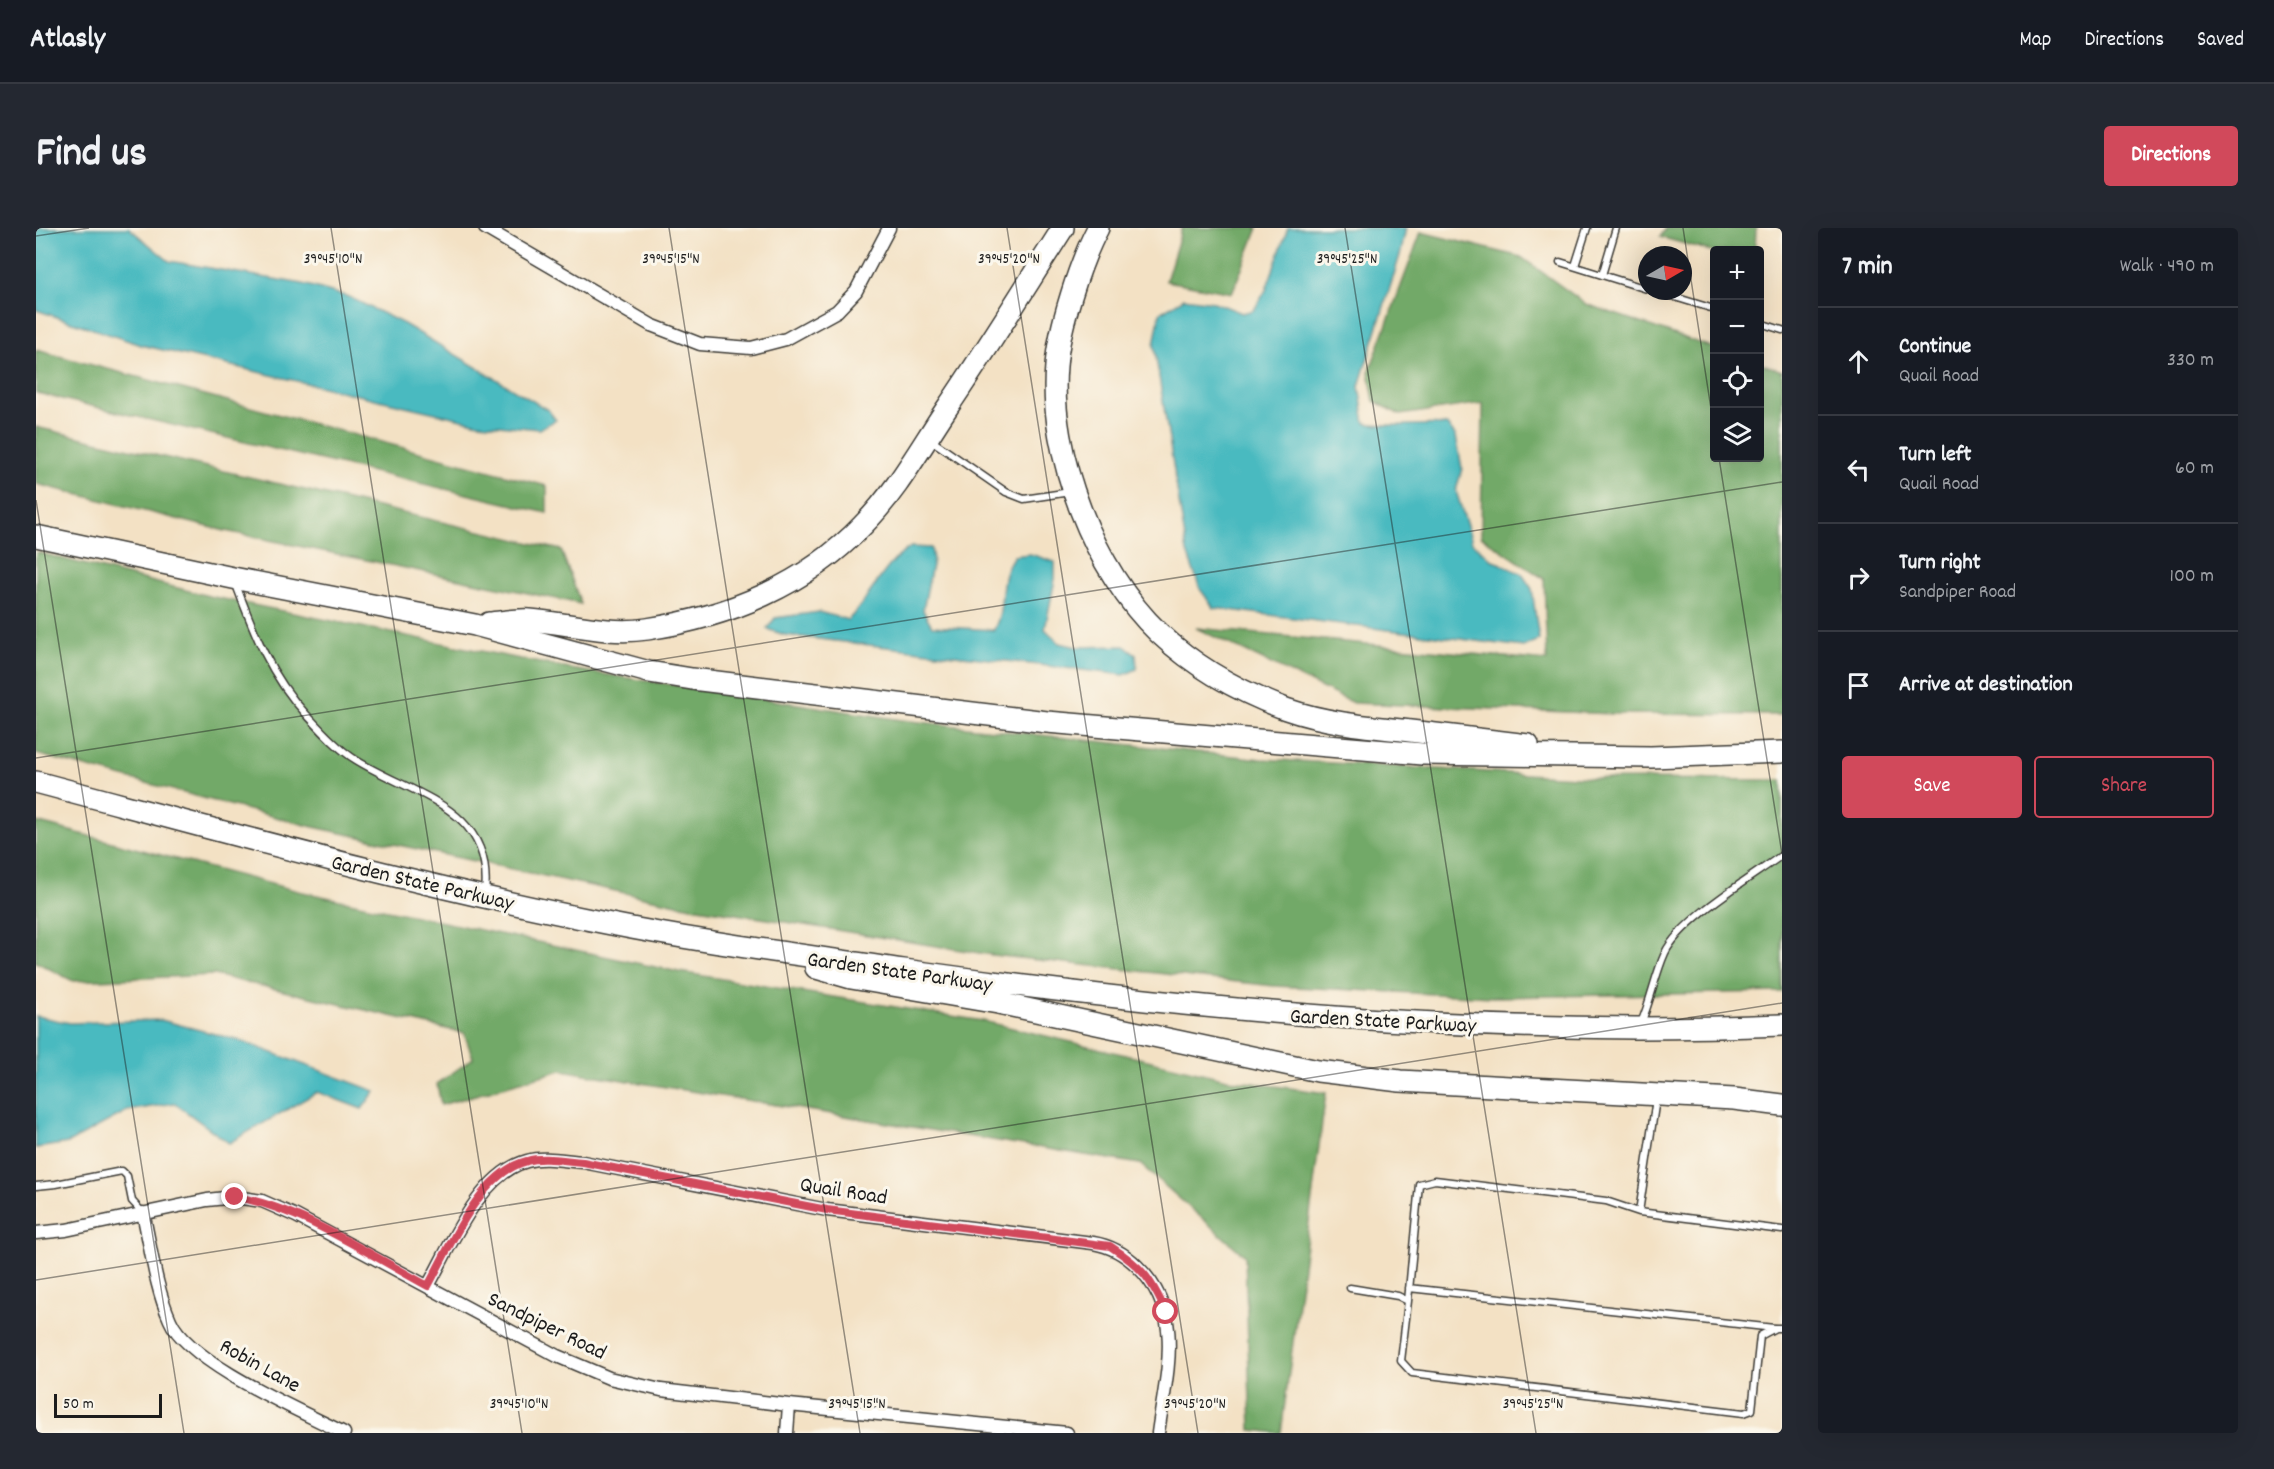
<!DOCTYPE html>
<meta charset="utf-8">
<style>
body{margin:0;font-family:Dekko,sans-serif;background:#242831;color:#f1f3f6}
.controls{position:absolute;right:18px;top:18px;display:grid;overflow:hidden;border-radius:6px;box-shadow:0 6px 24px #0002}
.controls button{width:54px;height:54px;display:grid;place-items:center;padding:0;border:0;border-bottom:2px solid #363941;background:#171b24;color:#f1f3f6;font:30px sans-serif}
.compass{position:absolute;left:1602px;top:18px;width:54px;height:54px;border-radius:50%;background:#171b24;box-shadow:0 6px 24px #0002;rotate:81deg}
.scale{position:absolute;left:18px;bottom:15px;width:108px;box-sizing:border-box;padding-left:6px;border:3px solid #1c1c1c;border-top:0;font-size:16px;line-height:21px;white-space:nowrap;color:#1c1c1c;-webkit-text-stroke:4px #fbf7ec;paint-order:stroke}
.stop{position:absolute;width:18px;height:18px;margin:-14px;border:4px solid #d1495b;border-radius:50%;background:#fff}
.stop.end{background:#d1495b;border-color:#fff;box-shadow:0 2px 6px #0008}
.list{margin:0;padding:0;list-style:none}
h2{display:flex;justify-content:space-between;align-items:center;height:78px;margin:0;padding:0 24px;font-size:26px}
h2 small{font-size:20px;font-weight:400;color:#9ea1a6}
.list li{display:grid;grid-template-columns:39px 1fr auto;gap:18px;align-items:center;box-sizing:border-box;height:108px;padding:0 24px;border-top:2px solid #363941}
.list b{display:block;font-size:22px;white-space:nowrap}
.list p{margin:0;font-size:20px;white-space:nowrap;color:#9ea1a6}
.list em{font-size:20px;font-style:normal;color:#9ea1a6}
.actions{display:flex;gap:12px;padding:18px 24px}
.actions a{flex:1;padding:14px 0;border:2px solid #d1495b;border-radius:6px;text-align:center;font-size:21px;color:#d1495b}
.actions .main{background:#d1495b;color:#fff}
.icon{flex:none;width:33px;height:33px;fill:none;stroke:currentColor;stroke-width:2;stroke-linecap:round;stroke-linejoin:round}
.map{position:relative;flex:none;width:1746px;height:1205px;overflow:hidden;border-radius:6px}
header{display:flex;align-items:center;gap:36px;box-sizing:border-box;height:84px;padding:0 30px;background:#171b24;border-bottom:2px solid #363941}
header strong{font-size:28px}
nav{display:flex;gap:33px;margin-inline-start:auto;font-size:21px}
.intro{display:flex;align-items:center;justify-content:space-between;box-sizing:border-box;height:144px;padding:0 36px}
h1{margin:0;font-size:42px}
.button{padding:15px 27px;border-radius:6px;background:#d1495b;color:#fff;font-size:21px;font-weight:700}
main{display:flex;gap:36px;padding:0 36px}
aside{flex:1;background:#171b24;border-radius:6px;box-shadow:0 6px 24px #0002}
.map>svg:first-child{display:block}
.forest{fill:#72a967;stroke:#476242;stroke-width:1.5}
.water{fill:#4abac0;stroke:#336b6e;stroke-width:1.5}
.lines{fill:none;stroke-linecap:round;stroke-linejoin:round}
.lane-casing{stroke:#3c3a35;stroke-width:9}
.street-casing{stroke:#3c3a35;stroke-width:15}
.highway-casing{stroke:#3c3a35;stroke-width:24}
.lane{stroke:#fff;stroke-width:6}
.street{stroke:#fff;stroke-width:12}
.highway{stroke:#fff;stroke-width:21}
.route{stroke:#d1495b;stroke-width:8}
.ticks{fill:none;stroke:#1c1c1c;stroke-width:1.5;stroke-opacity:0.45}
.labels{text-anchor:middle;stroke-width:6;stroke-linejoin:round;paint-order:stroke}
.street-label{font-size:22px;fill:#1c1c1c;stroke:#fbf7ec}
.ticks-label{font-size:15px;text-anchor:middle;fill:#1c1c1c;stroke:#fbf7ec;stroke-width:6;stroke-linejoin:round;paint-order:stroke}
</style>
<header>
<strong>Atlasly</strong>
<nav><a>Map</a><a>Directions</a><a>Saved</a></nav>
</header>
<div class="intro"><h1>Find us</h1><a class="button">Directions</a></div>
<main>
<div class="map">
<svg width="1746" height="1205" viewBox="0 0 1746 1205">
<rect width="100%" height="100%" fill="#fbf7ec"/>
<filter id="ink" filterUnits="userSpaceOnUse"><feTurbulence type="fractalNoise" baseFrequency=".0167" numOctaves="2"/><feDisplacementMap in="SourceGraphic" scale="12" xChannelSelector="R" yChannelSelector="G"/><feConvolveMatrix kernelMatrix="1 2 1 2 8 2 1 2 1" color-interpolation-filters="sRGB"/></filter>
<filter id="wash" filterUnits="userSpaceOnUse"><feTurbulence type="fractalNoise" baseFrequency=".008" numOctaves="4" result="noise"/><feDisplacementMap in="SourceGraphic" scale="24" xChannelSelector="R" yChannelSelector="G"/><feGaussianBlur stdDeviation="1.35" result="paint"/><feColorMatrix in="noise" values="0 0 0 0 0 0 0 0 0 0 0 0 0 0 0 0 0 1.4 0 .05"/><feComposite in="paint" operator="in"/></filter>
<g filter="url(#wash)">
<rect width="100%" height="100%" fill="#f3e1c4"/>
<path class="forest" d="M1146,0h76l-26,65 -66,-12z
M1630,0h90l-1,22 -41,2 -54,-15z
M1385,4l100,25 65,47 128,44v110h46v-95l22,8v344l-169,-1 -260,-11 -157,-75 351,33 -3,-82 -63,-43 2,-133 -83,12 -26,-14 -5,-29z
M0,122l511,136v27l-511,-120z
M0,199l525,123 20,54 -356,-73 -189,-47z
M0,324l173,44 361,73 332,51 360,39 349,20 171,1v212l-289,5 -219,-11 -282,-31 -301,-48 -378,-80 -277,-73z
M0,594l262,69 381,81 304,49 248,59 95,13 -45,340 -30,-3 -6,-174 -105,-92 -579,-94 -120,35 -4,-21 36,-26 -9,-25 -250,-58 -141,6 -37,-19z"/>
<path class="water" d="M0,0h93l40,33 134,23 46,13 55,27 144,86 8,10 -17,9 -60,-6 -338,-78 -105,-35z
M1252,0h118l-5,24 -42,134 6,37c27,5 54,0 82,2l9,11 6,32 -6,23 16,51 19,17 31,15 10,15 7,51 -15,7 -310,-39 -14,-19 -13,-37 -33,-207 6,-32 24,-15 30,4 28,11 12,-3 12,-20z
M875,319l20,1 2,12 -10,50 9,16 62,4c13,-26 2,-50 20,-74l16,-2 25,8v17l-10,50 14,14 18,4 48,-1 11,8 1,15 -13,6 -339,-40 -18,-6 8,-11 44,-6 29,8c25,-25 33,-54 63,-73z
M0,788l34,7 91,-3 77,20 137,51 -13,18 -45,-17 -88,51 -55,-40 -47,8 -59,32 -32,5z"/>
</g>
<g filter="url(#ink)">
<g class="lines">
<defs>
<path id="lane" d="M1524,34l87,27
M1539,38l12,-38
M1566,47l14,-47
M1619,63l59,18
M1724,95l22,7
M895,212l75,52 18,7 46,-7
M199,354c18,48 35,94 71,132 14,15 32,35 50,46 58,36 138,47 129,133
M1605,795c10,-23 14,-48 24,-70 16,-34 86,-75 117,-98
M0,958l20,-2 66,-13 5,5 5,25 11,12
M1603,984l17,-113
M1314,1060l48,8 10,5 -7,60 11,12 332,40 8,-3 8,-74 15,-8h7
M1373,1060l365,40
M1372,1073l11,-117 16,-4 171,21 33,11 143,18"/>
<path id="street" d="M449,0l166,97 49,19 51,4 35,-9 51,-28 19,-20 33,-63
M107,985c8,35 12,73 27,107 18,43 131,91 174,113
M0,1005l30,-3 141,-30 28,-3 27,4 34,15 261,140 52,22 52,12 128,15 278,28
M392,1058c22,-39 51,-112 99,-125 17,-5 38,0 56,1l244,48 266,33c18,3 31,10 44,23 49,47 29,108 21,167
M751,1205l2,-28"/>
<path id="highway" d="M1062,0c-18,34 -39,99 -42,138 -8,87 39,207 103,267 36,34 81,59 127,76 37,13 77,17 116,21 42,5 84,10 126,15
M0,308l197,42 242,47 174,47 43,7 355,43 375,32 229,3 131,-5
M453,395c13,-1 28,-4 41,-3 38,3 78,15 117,9 81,-12 159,-44 216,-104 33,-33 56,-75 82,-114 41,-60 79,-122 118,-183
M0,554c189,50 378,103 570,141 99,20 198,32 298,47 291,41 584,67 878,55
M780,740l35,10 147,25 320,68 82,10 334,18 48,6"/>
</defs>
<use href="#lane" class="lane-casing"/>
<use href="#street" class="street-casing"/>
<use href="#highway" class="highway-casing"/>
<use href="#lane" class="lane"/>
<use href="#street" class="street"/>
<use href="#highway" class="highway"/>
</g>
</g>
<g class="lines" filter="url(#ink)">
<path class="route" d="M199,969c62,9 137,59 193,89 22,-39 51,-113 99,-125 17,-5 38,0 56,1l244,48 283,36c32,21 40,31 56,66"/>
</g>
<path class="ticks" d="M295,0l191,1205M633,0l191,1205M971,0l191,1205M1309,0l191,1205M1647,0l31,200M0,8l53,-8M1683,230l63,396M0,272l148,933M0,530l1746,-276M0,1052l1746,-277"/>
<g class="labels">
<g class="street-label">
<text transform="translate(387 653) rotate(13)" y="8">Garden State Parkway</text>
<text transform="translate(864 742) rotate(8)" y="8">Garden State Parkway</text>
<text transform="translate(1347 791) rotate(3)" y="8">Garden State Parkway</text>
<text transform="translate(808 961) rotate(9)" y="8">Quail Road</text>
<text transform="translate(512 1096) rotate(26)" y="8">Sandpiper Road</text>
<text transform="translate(225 1136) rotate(29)" y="8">Robin Lane</text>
</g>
</g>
<g class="ticks-label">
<text x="297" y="35">39°45'10"N</text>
<text x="635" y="35">39°45'15"N</text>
<text x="973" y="35">39°45'20"N</text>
<text x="1311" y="35">39°45'25"N</text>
<text x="483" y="1180">39°45'10"N</text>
<text x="821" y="1180">39°45'15"N</text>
<text x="1159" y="1180">39°45'20"N</text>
<text x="1497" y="1180">39°45'25"N</text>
</g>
</svg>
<div class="controls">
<button>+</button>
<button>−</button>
<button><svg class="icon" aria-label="locate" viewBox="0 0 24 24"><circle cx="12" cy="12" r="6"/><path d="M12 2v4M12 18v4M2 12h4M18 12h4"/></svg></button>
<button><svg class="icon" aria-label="layers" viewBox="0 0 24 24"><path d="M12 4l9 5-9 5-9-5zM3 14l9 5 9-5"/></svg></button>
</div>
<svg class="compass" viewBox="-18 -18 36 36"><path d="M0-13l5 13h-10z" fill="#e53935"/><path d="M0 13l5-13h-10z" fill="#9ea1a6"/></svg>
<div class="scale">50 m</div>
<div class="stop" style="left:1130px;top:1084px"></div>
<div class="stop end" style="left:199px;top:969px"></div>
</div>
<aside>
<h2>7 min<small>Walk · 490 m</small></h2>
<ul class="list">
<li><svg class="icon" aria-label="ahead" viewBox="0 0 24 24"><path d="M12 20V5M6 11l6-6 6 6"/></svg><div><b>Continue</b><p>Quail Road</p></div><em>330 m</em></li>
<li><svg class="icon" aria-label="left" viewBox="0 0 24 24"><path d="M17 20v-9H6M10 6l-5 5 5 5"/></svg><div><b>Turn left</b><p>Quail Road</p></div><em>60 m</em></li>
<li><svg class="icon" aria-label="right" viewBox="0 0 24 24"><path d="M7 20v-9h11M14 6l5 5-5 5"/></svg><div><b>Turn right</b><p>Sandpiper Road</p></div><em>100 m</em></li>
<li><svg class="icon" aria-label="arrive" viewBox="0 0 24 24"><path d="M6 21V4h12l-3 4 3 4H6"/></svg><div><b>Arrive at destination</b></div></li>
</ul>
<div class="actions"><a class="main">Save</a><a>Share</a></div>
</aside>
</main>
